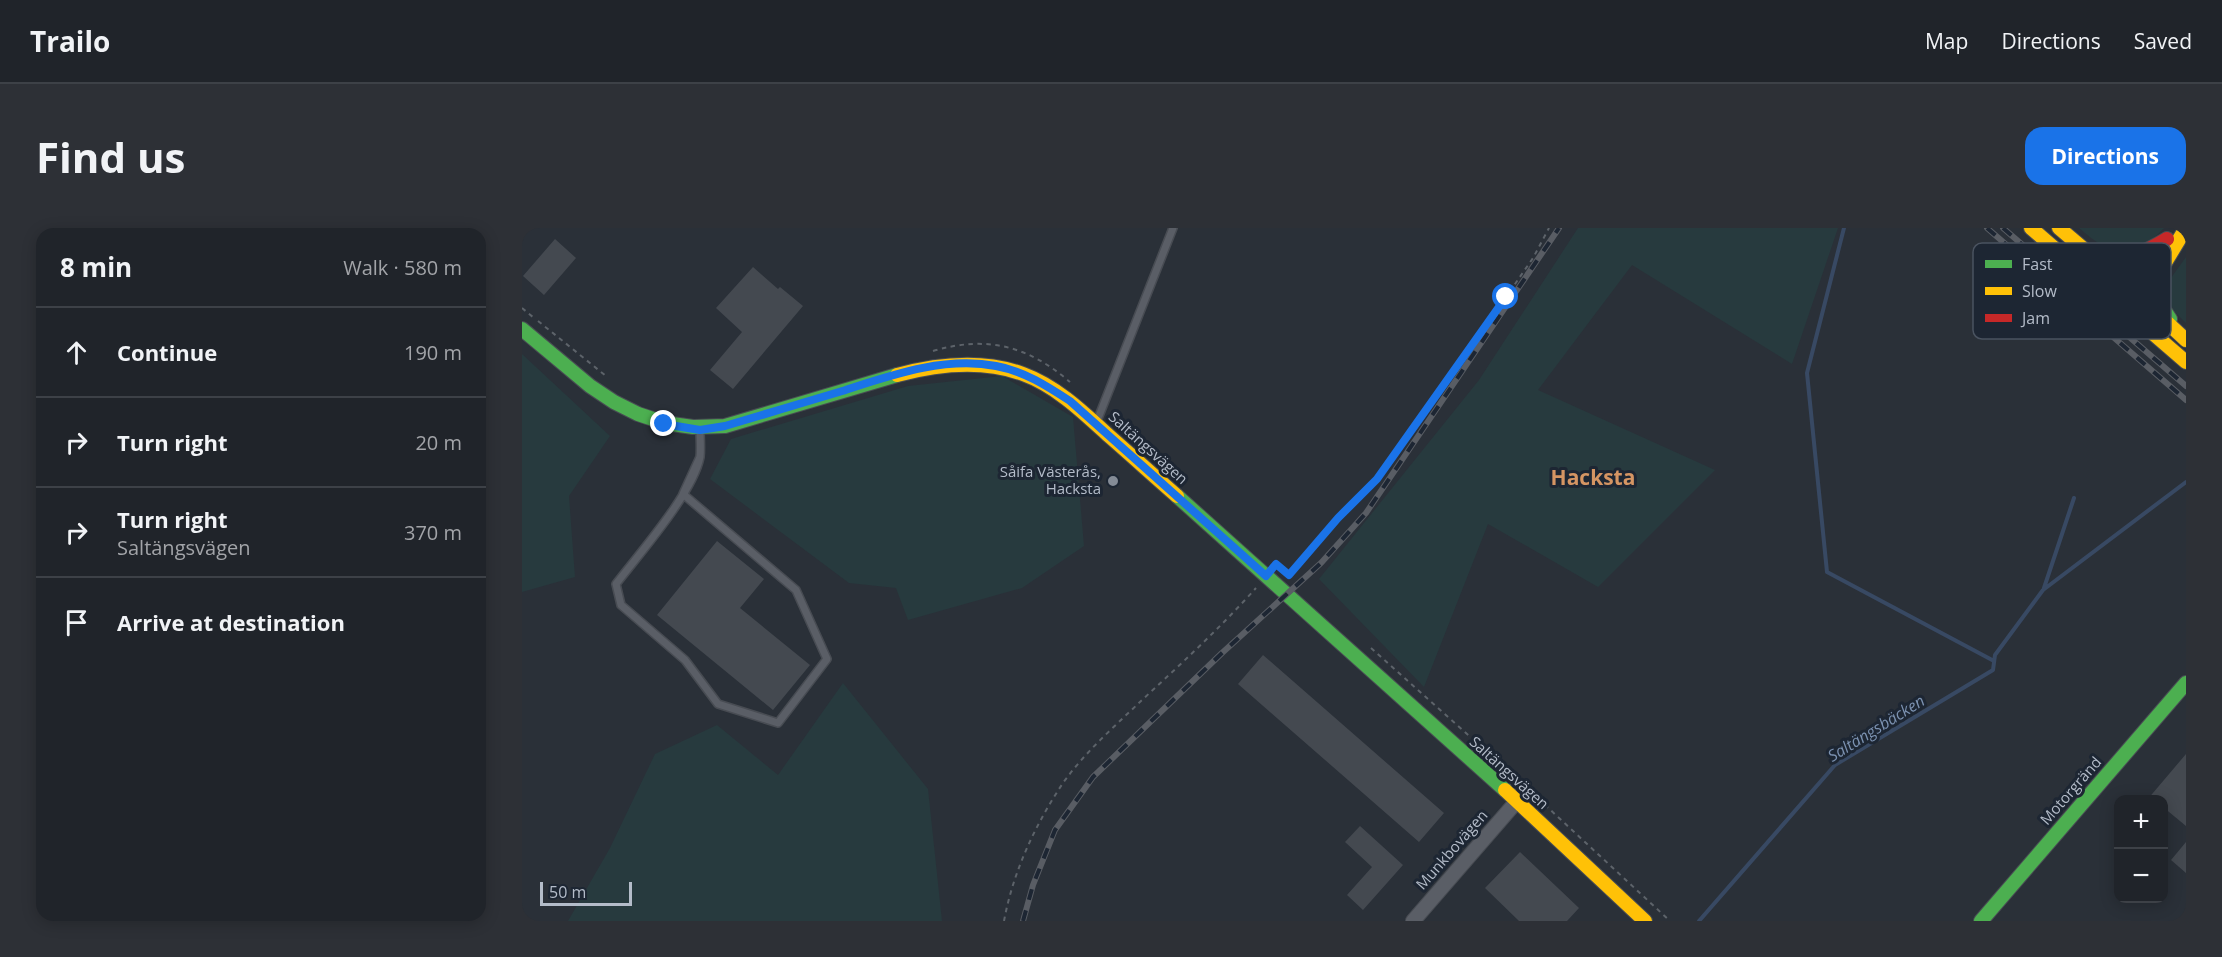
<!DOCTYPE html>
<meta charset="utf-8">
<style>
body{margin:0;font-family:"Open Sans",sans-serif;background:#2d3036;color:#f1f3f6}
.controls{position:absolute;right:18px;bottom:18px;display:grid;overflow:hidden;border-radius:12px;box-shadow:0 3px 15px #0003}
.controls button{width:54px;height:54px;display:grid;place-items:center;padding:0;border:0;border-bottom:2px solid #3d4147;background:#20242a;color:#f1f3f6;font:30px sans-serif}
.scale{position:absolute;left:18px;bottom:15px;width:92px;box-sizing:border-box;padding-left:6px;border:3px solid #b4bcc9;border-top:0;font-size:16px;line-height:21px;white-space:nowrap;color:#b4bcc9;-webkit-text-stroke:4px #1d2633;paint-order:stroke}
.stop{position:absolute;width:18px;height:18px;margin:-14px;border:4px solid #1a73e8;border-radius:50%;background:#fff}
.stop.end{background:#1a73e8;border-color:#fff;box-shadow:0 2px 6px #0008}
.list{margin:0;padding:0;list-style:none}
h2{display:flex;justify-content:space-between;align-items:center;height:78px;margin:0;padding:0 24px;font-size:26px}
h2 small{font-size:20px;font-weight:400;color:#a2a4a8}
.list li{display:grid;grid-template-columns:39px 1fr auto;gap:18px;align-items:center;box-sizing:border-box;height:90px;padding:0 24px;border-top:2px solid #3d4147}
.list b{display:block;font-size:22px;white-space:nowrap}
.list p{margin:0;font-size:20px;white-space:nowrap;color:#a2a4a8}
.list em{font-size:20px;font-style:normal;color:#a2a4a8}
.icon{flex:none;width:33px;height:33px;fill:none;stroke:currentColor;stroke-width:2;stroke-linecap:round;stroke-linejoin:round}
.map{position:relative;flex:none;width:1664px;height:693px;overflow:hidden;border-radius:18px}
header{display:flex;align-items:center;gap:36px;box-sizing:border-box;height:84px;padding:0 30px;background:#20242a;border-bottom:2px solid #3d4147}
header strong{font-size:28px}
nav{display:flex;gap:33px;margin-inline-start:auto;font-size:21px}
.intro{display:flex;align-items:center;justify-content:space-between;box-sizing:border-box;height:144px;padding:0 36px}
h1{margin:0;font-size:42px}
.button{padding:15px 27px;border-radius:18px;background:#1a73e8;color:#fff;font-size:21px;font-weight:700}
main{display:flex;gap:36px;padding:0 36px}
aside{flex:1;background:#20242a;border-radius:18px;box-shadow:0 3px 15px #0003}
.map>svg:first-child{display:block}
.green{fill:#273a3e}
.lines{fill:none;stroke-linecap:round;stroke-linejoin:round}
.stream{stroke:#384963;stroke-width:4}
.building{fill:#444950}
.lane-casing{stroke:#484c53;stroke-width:10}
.street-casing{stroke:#484c53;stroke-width:16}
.fast-casing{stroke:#484c53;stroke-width:16}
.slow-casing{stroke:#484c53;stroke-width:16}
.jam-casing{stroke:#484c53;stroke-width:16}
.path{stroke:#5d636a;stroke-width:2;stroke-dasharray:4.5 4.5;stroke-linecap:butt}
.lane{stroke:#5a5e66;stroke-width:7}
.street{stroke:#5a5e66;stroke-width:14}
.fast{stroke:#4caf50;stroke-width:14}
.slow{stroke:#ffc107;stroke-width:14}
.jam{stroke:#c62828;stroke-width:14}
.rail-casing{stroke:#595d64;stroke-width:6}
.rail{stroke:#1d2633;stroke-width:4;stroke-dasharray:11;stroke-linecap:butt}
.route{stroke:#1a73e8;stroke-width:8}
.poi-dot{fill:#848b96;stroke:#1d2633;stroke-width:2}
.labels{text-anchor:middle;stroke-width:6;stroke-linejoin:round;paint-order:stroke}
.street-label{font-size:15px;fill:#b4bcc9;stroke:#1d2633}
.poi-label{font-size:15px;fill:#b4bcc9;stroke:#1d2633;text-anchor:end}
.water-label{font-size:16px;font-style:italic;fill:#7c92b1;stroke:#1d2633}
.district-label{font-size:21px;font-weight:bold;fill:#d59563;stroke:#1d2633}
.key{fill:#1d2633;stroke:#4a5360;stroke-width:1.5}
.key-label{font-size:16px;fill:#b4bcc9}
</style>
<header>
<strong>Trailo</strong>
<nav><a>Map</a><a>Directions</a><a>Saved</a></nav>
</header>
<div class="intro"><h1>Find us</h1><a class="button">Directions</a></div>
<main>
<aside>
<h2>8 min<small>Walk · 580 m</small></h2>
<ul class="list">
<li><svg class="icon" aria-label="ahead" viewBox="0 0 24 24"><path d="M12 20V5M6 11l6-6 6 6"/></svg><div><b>Continue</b></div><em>190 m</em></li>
<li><svg class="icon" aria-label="right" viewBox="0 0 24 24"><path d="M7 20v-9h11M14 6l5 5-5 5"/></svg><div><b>Turn right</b></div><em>20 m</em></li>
<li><svg class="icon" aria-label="right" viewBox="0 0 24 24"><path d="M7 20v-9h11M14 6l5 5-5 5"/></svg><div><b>Turn right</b><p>Saltängsvägen</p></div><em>370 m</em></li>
<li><svg class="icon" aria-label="arrive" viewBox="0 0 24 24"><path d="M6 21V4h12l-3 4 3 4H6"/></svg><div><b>Arrive at destination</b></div></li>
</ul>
</aside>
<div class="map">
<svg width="1664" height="693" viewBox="0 0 1664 693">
<rect width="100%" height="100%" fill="#2a3038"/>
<path class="green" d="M1056,0h260l-46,136 -160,-99 -94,125 177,80 -117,117 -110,-63 -64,163 -105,-108 160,-199z
M1557,0h85c-34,35 -50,30 -85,0z
M1664,29v66l-21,-21 -2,-13z
M0,126l88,82 -41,60 6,81 -53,15z
M480,148l71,41 11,129 -62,42 -114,32 -12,-32 -47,-5 -139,-104 21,-40 177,-53z
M321,455l85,106 14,132h-374l42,-73 45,-94 62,-29 61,50z"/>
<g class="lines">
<path class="stream" d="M1322,0l-37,145 20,199 167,89
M1522,360l30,-90
M1177,693l136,-156 158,-95 2,-15 48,-65 143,-108"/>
</g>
<path class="building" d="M33,11l21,19 -32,37 -21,-19z
M231,39l25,22 2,-2 23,19 -70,83 -23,-19 32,-38 -26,-24z
M195,313l47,38 -24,29 70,57 -37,45 -116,-95z
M741,427l181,158 -25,29 -181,-158z
M1664,526v72l-23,-19v-7h-16z
M838,598l43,39 -40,45 -16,-15 25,-28 -27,-25z
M1664,614v31l-15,-13z
M998,624l59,56 -12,13h-48l-34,-33z"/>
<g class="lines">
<defs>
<path id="lane" d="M575,193l76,-193
M178,202c0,8 1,19 0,27 -7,36 -61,97 -84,127l5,21 64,55 33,44 60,19 49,-64 -31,-69 -113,-96 17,-37"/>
<path id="street" d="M891,693l104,-120"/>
<path id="fast" d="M1636,45l2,31 10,15
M0,101l68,57 24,16 24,12 27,9 28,4 32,-1 172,-51
M655,268l328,294
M1459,693l205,-238"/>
<path id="slow" d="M1509,0l155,134
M1537,0l72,61 55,51
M1602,69l36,-26 26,-43
M375,147c41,-11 85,-16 126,-1 33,12 60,38 85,61 23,20 46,41 69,61
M983,562l140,131"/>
<path id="jam" d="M1568,23c35,9 46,7 77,-12"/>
</defs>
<use href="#lane" class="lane-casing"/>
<use href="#street" class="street-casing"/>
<use href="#fast" class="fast-casing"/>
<use href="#slow" class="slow-casing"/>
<use href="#jam" class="jam-casing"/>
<path class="path" d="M0,80l12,10
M16,93l68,55
M411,123c54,-16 95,-5 137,31
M767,347l48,-57 40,-39 129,-182 27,-39 16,-30
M849,420l145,130 154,143
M482,693c9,-49 31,-96 59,-138 22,-31 52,-57 79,-83 39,-36 78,-72 114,-112"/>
<use href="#lane" class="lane"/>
<use href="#street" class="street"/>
<use href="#fast" class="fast"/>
<use href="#slow" class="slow"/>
<use href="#jam" class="jam"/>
<defs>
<path id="rail" d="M1465,0l199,172
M1481,0l183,158
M501,693l10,-36 22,-55 38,-53 129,-124 99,-90 45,-50 193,-285"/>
</defs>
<use href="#rail" class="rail-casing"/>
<use href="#rail" class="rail"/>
</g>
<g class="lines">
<path class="route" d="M142,196l36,6 25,-4c38,-11 76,-23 114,-34 50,-16 104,-36 157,-26 28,5 51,20 74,35l196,175 10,-12 13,11 49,-57 39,-39 129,-182"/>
</g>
<circle class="poi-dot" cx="591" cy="253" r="6"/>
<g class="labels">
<g class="street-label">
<text transform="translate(626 220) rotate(42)" y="5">Saltängsvägen</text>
<text transform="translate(987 545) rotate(42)" y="5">Saltängsvägen</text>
<text transform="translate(1549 563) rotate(-49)" y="5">Motorgränd</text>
<text transform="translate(930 622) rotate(-49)" y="5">Munkbovägen</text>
</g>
<g class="poi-label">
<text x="579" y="249">Såifa Västerås,<tspan x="579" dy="17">Hacksta</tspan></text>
</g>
<g class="water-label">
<text transform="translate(1354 500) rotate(-32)" y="6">Saltängsbäcken</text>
</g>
<g class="district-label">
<text x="1071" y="257">Hacksta</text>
</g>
</g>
<rect x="1451" y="15" width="198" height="96" rx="9" class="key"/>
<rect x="1463" y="32" width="27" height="8" fill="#4caf50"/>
<rect x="1463" y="59" width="27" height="8" fill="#ffc107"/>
<rect x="1463" y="86" width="27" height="8" fill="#c62828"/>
<g class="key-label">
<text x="1500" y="42">Fast</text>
<text x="1500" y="69">Slow</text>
<text x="1500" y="96">Jam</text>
</g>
</svg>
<div class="controls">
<button>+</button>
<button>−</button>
</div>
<div class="scale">50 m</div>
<div class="stop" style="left:984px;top:69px"></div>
<div class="stop end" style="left:142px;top:196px"></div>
</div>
</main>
